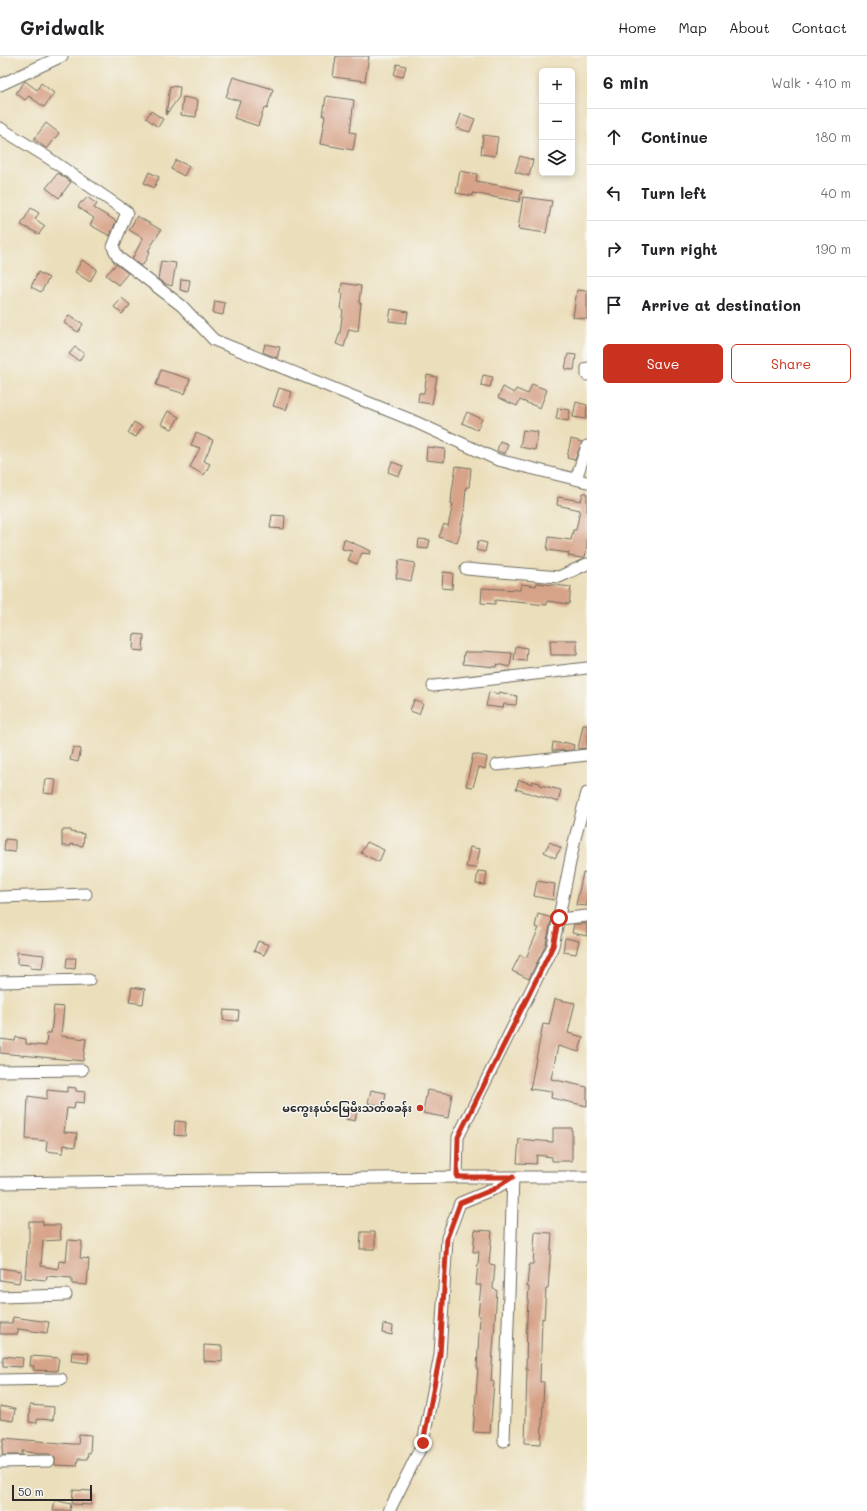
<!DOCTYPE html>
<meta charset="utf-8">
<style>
body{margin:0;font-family:Mali,"Noto Sans Myanmar",sans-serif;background:#f2f2f2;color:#202124}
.controls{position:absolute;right:12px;top:12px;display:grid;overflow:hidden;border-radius:6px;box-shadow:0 2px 6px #0003}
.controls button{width:36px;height:36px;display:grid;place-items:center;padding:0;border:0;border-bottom:1px solid #e0e0e0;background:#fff;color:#202124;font:20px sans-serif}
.scale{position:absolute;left:12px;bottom:10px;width:80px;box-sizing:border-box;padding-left:4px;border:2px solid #2b2b2b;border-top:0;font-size:11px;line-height:14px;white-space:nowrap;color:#2b2b2b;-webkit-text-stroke:3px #f6f6f2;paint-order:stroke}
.stop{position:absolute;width:12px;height:12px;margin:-9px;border:3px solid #c8321e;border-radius:50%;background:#fff}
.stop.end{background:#c8321e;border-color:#fff;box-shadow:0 1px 4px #0008}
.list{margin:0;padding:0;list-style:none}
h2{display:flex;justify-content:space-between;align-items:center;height:52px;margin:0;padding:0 16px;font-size:17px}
h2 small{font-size:13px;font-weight:400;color:#757577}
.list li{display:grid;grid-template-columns:26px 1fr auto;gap:12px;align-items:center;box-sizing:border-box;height:56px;padding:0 16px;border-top:1px solid #e0e0e0}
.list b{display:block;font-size:15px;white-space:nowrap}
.list em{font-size:13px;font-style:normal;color:#757577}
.actions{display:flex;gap:8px;padding:12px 16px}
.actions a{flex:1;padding:9px 0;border:1px solid #c8321e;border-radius:6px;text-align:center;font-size:14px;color:#c8321e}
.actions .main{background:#c8321e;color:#fff}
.icon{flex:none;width:22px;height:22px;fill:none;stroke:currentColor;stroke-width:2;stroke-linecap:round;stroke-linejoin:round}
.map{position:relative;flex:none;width:587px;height:1455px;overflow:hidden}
header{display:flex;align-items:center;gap:24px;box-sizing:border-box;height:56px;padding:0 20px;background:#fff;border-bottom:1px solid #e0e0e0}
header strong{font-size:19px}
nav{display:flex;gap:22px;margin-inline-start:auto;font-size:14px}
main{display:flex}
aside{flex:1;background:#fff}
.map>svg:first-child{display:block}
.building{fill:#d7a388}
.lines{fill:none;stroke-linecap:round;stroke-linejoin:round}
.minor-casing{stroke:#6e6a5d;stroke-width:13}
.minor{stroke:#fff;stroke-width:11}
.route{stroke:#c8321e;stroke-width:5}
.poi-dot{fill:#c8321e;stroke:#f6f6f2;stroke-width:1.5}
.labels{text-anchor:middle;stroke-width:3;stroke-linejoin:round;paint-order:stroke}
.poi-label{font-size:11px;font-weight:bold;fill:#2b2b2b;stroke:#f6f6f2;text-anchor:end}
</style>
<header>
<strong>Gridwalk</strong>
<nav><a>Home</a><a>Map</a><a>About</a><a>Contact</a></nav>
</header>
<main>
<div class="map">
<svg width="587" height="1455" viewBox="0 0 587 1455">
<rect width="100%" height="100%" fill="#f6f6f2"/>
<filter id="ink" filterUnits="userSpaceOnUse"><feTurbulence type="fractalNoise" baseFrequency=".025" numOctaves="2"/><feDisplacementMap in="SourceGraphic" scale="8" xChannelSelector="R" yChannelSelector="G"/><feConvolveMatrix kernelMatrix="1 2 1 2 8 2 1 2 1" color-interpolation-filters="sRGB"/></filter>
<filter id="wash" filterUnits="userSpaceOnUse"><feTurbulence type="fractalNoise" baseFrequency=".012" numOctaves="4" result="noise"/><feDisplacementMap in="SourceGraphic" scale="16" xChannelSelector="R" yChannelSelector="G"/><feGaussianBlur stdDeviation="0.9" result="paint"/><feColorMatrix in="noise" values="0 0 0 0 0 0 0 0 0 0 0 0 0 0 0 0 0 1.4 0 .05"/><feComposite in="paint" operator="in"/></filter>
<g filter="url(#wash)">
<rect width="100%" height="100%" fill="#ebdeba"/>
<g id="blocks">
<path class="building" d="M336,0h33l-4,25 -32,-4z
M397,8l9,2 -3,11 -9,-2z
M233,21l40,12 -6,20 -3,-1 -6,18 -24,-8 6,-17 -14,-4z
M25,25l12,9 4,-7 13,10 -10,14 -15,-11 -4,4 -9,-7z
M170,30l10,1 -1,10 -13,18z
M326,40l28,4 -4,32 6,1 -3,17 -33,-6 5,-28h-2z
M183,41l15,3 -2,17 -15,-2z
M151,55l12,8 -5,8 -12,-9z
M461,58l14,5 -5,13 -14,-4z
M46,67l13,10 -12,16 -13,-10z
M483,79l15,2 -3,19 -14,-2z
M520,100l13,4 -4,16 -14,-4z
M176,104l13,6 -5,10 -13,-7z
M460,115l17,3 -1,7 46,9 -3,12 -46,-9v3l-17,-3z
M149,116l10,5 -5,11 -10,-5z
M58,117l13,9 -12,16 -13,-10z
M87,141l10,7 -3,4 22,13 -6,15 -20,-11 4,-7 -16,-11 3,-5h2z
M523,141l29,4 -6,32 -28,-4z
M31,152l8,5 -4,6 10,7 -6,8 -18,-9z
M137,160l24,14 -13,21h2l-7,14h-4l-7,-6 11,-21 -14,-8z
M82,204l15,9 -7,13 -15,-10z
M161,205l15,2 -4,23 -7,-2 -7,-5z
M116,208l12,9 -10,12 -12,-10z
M38,216l11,6 -8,14 -10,-5z
M181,223l9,1 -2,12 -8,-2z
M342,227l19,3 -2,17h2l-3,28 -9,-2 -5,18 -8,-3 4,-11 3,-23 -2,-1 2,-15 -2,-1z
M577,234l10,1v28l-14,-2z
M122,242l8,7 -8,9 -8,-7z
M215,245l10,2 -2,12 -10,-2z
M391,253l17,3 -2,11 -17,-2z
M69,259l14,9 -5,8 -14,-9z
M265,288l15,3 -3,11 -14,-6z
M75,291l9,6 -5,8 -10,-7z
M568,298l8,1 -2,15 -9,-1z
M161,314l29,9 -5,15 -29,-9z
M427,319l10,2 -5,27 -14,-2 1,-9h5z
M483,319l10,2 -3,10 -9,-2z
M532,328l15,6 -7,18 -20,-8 -3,6 -19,-8 5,-11 11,6 2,-4 12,5z
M279,332l13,4 -6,18 -13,-4z
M576,346l11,3 -1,14 -13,-2z
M558,352l12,2 -2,11 -12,-2z
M168,355l11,6 -7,12 -11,-5z
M467,356l15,7 -5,11 -15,-7z
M134,366l8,5 -6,10 -8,-4z
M523,374l15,2 -3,18 -15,-3z
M196,377l17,7 -9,21 6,3 -6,11 -14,-8 10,-19 -9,-3z
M571,383l11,3 -7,18 -8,-2z
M500,385l8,3 -3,10 -8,-3z
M427,391l18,2 -1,13 -18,-2z
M392,406l11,4 -4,10 -11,-4z
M456,410l15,2 -2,19h-3l-2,26 -4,17h1l-4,13 -18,-6 5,-13 4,2 5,-22h-2l1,-13z
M583,437h4v54l-2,10 -3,1 -14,-2 1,-3 -22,-3 2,-13 22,3 2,-10h3l4,-20 -23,-5 1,-8 23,4z
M272,459l13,1 -1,13 -14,-1z
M344,483l27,12 -1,3 -8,-1 -5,11 -9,-4 4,-9 -10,-2z
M419,483l11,1 -2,9 -10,-1z
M478,485l9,2 -2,9 -9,-2z
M399,504l16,3 -4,18 -15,-3z
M443,516l10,1 -1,16 -10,-1z
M537,527l34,4 -2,17 -22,-3v4l-52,-5v4l-14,-1 1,-15 38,2 1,-6 15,2z
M134,578l10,1 -1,16 -10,-1z
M550,584h27v15h-26z
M516,590l11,2 -1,13 -12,-1z
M483,595l29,2 -2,14 -13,-3 -1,3 -33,-3 1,-12h19z
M489,636l10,2v-2l18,4 -1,9 -12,-1 -1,4 -17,-2z
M414,644l9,4 -4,10 -9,-3z
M583,669h4v23l-9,1z
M553,686l10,2 1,-2 10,3 -1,5 -17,1h-4z
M73,691l8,2 -3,13 -8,-2z
M473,698l14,3 -2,12 -6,-2 -6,20 -7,-1z
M45,723l11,1 -2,14 -11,-1z
M519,724l13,4v-3l8,2v2l21,5 -3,12 -42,-13z
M62,774h9v2l13,2 -1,12 -12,-2v2h-9z
M5,783l10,1v12l-11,-1z
M367,786l17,8 -5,12 -18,-9z
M550,786l11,6 -6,10 -11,-6z
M470,791l10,2 -4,19 -10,-1z
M478,815l9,1 -2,13 -9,-1z
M583,817l4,1v32l-11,-1z
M537,825l18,3 -2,16 -19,-4z
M538,858l14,4 -6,26 -17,35 -17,-8 8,-16 6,3 13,-30 -4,-1z
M574,868h13v12l-15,-3z
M565,882l14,3 -3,13 -13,-2z
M258,885l11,4 -5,10 -10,-4z
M17,896l27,3 -2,14 -12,-1 1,-3 -14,-1z
M67,902h9l-1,11 -9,-1z
M132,931l13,2 -2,15 -14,-2z
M555,943l20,4 -7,30 15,4 -4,15 -21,-6 -7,33 36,8v19l-36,-8 1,-6 -22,-3 13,-65 6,1z
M54,950l10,1 -3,29 25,3 -3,22 -83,-8v-14l15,2 1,-4 10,2v5l20,2 1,-13h4z
M224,954l15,1 -1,10 -15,-1z
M67,1031l9,1v3l9,1 -1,11 -9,-1 -1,7 -7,-1 -3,24 13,1 -2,14 -11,-2 -1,8 -17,-2 1,-10 -21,-2 2,-43 19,3v-9l20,2z
M371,1034l15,3 -2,13 -16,-3z
M427,1034l25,4 -4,24 -25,-5z
M348,1052l9,2 -2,11 -9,-2z
M175,1065l11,1 -1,14 -11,-1z
M553,1072h19v33h-20v-4l-15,-2 -1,9 -19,-1 2,-24 34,3z
M29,1165h14v4h17l1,15 -18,1 -2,25 17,3 1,-8 7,1 2,-22 14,1 -2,17 9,1 -2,26 -15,-1v-6l-25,-2 -1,4 -21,-2 3,-35h1z
M475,1174l17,1 -3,33 6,1 -2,24 4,1 -6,91 3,1 -4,51 -17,-1 5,-64h-1l3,-52h-2l3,-31h-5l3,-33h-6z
M361,1176h14v17h-15z
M535,1176l17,1 -4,56h-2l-2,30 -2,-1 -2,64h4l-3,62 -16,-1 2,-74h-1l1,-52 2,-30h-2l2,-23h4z
M0,1212l21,3 -2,12 -19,-3z
M13,1261l36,5 -2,11 -29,-4v5h-18v-11h12z
M383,1268l10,2 -1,9 -10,-2z
M204,1289l18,1v16l-18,-1z
M72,1296l17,1 -1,10 -17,-2z
M3,1300l20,2 -1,9 -19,-1z
M31,1300l28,2 -2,13 -24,-1 1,-4h-4z
M30,1349l24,2 -1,13 -16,-1v4l-8,-1z
M0,1350l15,3 -2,12 -13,-2z
M79,1378l12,1 -1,18h-2l-1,6h-9l-1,7 -22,-1v-7l-6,-4h-11l-16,-3v4h-20l2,-17 68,6h6z
M73,1434l19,1 -1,14 -19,-1z
M55,1444l16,4 -1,7h-17z"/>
</g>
</g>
<g filter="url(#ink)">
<use href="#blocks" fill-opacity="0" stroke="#6e6a5d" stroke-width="1"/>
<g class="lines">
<defs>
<path id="minor" d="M0,29l62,-29
M0,72l47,29 80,55 -14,35 5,10 64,49 32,34 195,79 89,41 89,22
M587,312v7
M576,423l11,-33
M466,513l93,8 28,-13
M433,630l154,-18
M497,709l90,-10
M0,841l86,-3
M559,863l28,-3
M0,926l89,-2
M0,1015l82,-1
M457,1121l1,-40 95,-191 22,-108 12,-45
M0,1127l457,-6h130
M0,1241l66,-2
M0,1324l61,-1
M504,1385l9,-264
M0,1406l49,-1
M389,1455l34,-68 17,-88 7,-117 13,-35 34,-14 19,-11"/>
</defs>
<use href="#minor" class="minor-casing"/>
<use href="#minor" class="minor"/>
</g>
</g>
<g class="lines" filter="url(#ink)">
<path class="route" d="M423,1387l17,-88 7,-117 13,-35 34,-14 19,-12h-56l1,-40 95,-191 6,-28"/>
</g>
<circle class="poi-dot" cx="420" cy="1052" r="4"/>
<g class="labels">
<g class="poi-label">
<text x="412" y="1056">မကွေးနယ်မြေမီးသတ်စခန်း</text>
</g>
</g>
</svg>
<div class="controls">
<button>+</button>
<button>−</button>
<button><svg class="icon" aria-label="layers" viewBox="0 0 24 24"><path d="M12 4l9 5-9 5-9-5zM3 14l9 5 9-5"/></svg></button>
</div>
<div class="scale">50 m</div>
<div class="stop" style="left:559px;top:862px"></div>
<div class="stop end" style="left:423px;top:1387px"></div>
</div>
<aside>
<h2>6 min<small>Walk · 410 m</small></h2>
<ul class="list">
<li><svg class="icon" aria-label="ahead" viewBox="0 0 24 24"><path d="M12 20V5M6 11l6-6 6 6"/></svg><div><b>Continue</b></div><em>180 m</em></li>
<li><svg class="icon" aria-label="left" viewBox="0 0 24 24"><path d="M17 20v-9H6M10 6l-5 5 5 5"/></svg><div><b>Turn left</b></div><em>40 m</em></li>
<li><svg class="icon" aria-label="right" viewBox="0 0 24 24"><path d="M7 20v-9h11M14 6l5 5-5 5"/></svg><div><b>Turn right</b></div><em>190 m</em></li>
<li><svg class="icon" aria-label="arrive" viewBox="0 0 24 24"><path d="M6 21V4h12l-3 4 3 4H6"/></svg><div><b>Arrive at destination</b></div></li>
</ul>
<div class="actions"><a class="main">Save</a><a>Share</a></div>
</aside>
</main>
